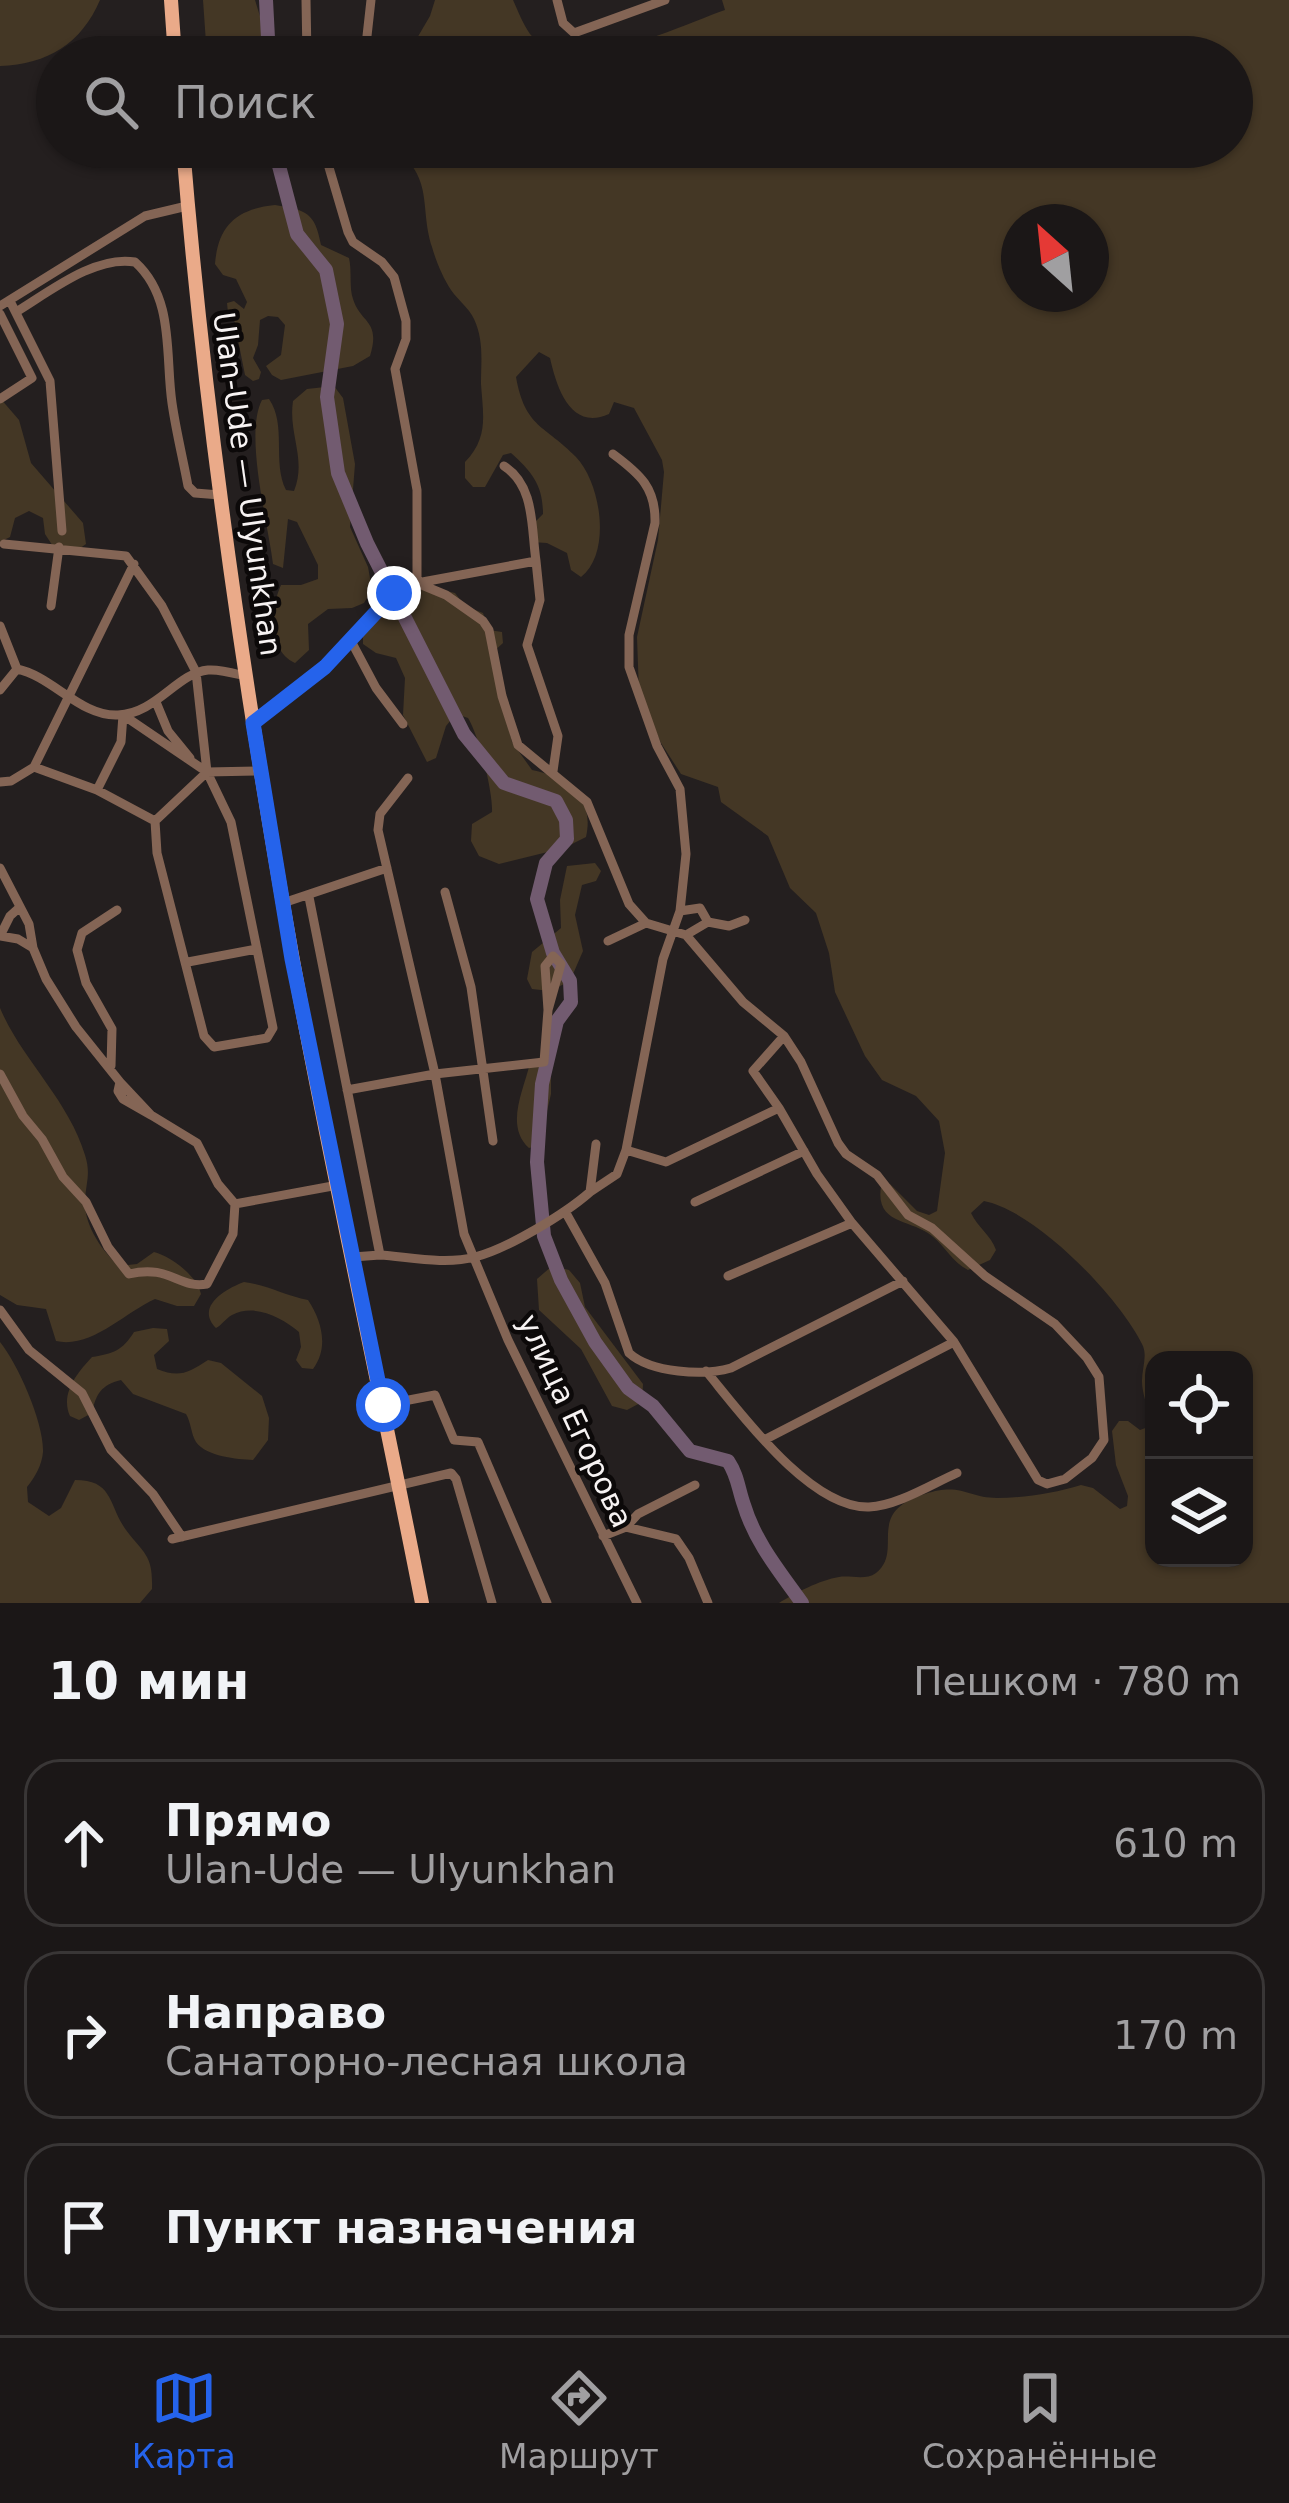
<!DOCTYPE html>
<html lang="ru">
<meta charset="utf-8">
<style>
body{margin:0;font-family:"DejaVu Sans",sans-serif;background:#282424;color:#f1f3f6}
.controls{position:absolute;right:36px;bottom:36px;display:grid;overflow:hidden;border-radius:24px;box-shadow:0 3px 9px #0004}
.controls button{width:108px;height:108px;display:grid;place-items:center;padding:0;border:0;border-bottom:3px solid #393636;background:#1b1717;color:#f1f3f6;font:60px sans-serif}
.compass{position:absolute;left:1001px;top:204px;width:108px;height:108px;border-radius:50%;background:#1b1717;box-shadow:0 3px 9px #0004;rotate:333deg}
.stop{position:absolute;width:36px;height:36px;margin:-27px;border:9px solid #2563eb;border-radius:50%;background:#fff}
.stop.end{background:#2563eb;border-color:#fff;box-shadow:0 3px 12px #0008}
.list{margin:0;padding:0;list-style:none}
h2{display:flex;justify-content:space-between;align-items:center;height:156px;margin:0;padding:0 48px;font-size:51px}
h2 small{font-size:39px;font-weight:400;color:#a09fa1}
.list li{display:grid;grid-template-columns:78px 1fr auto;gap:36px;align-items:center;box-sizing:border-box;height:168px;margin:0 24px 24px;padding:0 24px;border:3px solid #393636;border-radius:36px}
.list b{display:block;font-size:45px;white-space:nowrap}
.list p{margin:0;font-size:39px;white-space:nowrap;color:#a09fa1}
.list em{font-size:39px;font-style:normal;color:#a09fa1}
.icon{flex:none;width:66px;height:66px;fill:none;stroke:currentColor;stroke-width:2;stroke-linecap:round;stroke-linejoin:round}
.map{position:relative;flex:none;width:1289px;height:1603px;overflow:hidden}
.search{position:absolute;background:#1b1717;box-shadow:0 3px 9px #0004;left:36px;right:36px;top:36px;height:132px;display:flex;align-items:center;gap:30px;box-sizing:border-box;padding:0 42px;border-radius:66px;color:#a09fa1;font-size:45px}
.sheet{height:732px;background:#1b1717}
nav{display:flex;justify-content:space-around;align-items:center;box-sizing:border-box;height:168px;border-top:3px solid #393636;background:#1b1717;font-size:33px;color:#a09fa1}
nav a{display:grid;justify-items:center;gap:6px}
nav .on{color:#2563eb}
.map>svg:first-child{display:block}
.green{fill:#443725;fill-rule:evenodd}
.lines{fill:none;stroke-linecap:round;stroke-linejoin:round}
.river{stroke:#725b70;stroke-width:14}
.minor{stroke:#846555;stroke-width:9}
.primary{stroke:#eaaa89;stroke-width:14}
.route{stroke:#2563eb;stroke-width:15}
.labels{text-anchor:middle;stroke-width:9;stroke-linejoin:round;paint-order:stroke}
.street-label{font-size:30px;fill:#f7f3f3;stroke:#0c0909}
</style>
<div class="map">
<svg width="1289" height="1603" viewBox="0 0 1289 1603">
<rect width="100%" height="100%" fill="#241f1f"/>
<path class="green" d="M0,0h100c-19,44 -52,64 -100,66z
M203,0h52l11,36 33,21h-92z
M435,0h78c5,11 10,24 17,34 37,48 149,-8 195,-24l-3,-10h567v1603h-510c16,-10 41,-23 60,-26 12,-2 26,4 37,-4 29,-23 -13,-60 49,-79 36,-12 43,4 72,4 28,0 58,-5 84,-13l12,3 27,21 7,-3 1,-10 -12,-31 -4,-34 7,-10h9l12,9 8,-3c3,-16 -6,-30 -6,-46 0,-13 6,-26 0,-37 -23,-47 -106,-133 -158,-143l-13,12c7,15 20,22 25,37l-6,10 -22,10c-17,-9 -22,-23 -36,-34 -20,-17 -57,-11 -51,-49l9,-3 27,27 12,4 8,-4 8,-58 -6,-32 -23,-25 -34,-16 -17,-24 -30,-64 -6,-39 -13,-40 -26,-25 -22,-52 -47,-34 -3,-15 -37,-13 -20,-31 -22,-50 -2,-56 21,-97 6,-68 -2,-12 -28,-52 -20,-6 -5,12c-38,17 -52,-25 -59,-56l-11,-6 -23,25c9,51 29,48 60,80 25,26 36,96 5,120l-10,-7 -4,-17 -20,-10 -16,-1v-16l12,-12c0,-29 -11,-42 -32,-61l-8,2 -18,32h-12l-8,-9v-16c24,-25 18,-47 16,-78 0,-24 3,-43 -7,-65 -5,-11 -16,-19 -23,-29 -8,-12 -15,-29 -19,-43 -13,-42 3,-68 -39,-100h839v-90h-826l24,-41zM1019,222h72v72h-72zM1154,1360h90v198h-90z
M275,205c31,5 40,7 46,40l28,13c3,13 0,30 4,41 8,25 28,21 17,57l-17,10 -72,14 -9,-5 -6,-9 15,-11 4,-30 -7,-8 -10,-1 -8,4 -2,25 -5,13 8,14 -2,7 -6,2 -8,-6 -7,-35 3,-10 -13,-17 -1,-10 7,-2 10,8 3,-7 -11,-23 -13,-4 -8,-11c3,-38 21,-55 60,-59z
M334,386l9,12 12,66 -5,63 18,40 4,22 -8,14 -12,5 -24,1 -20,15 1,26 -14,13c-27,-12 -25,-54 -14,-78h20l17,-6v-14l-21,-43 -9,-3 -5,49 -10,-4c-5,-41 -29,-130 -11,-164l7,-1c18,26 3,63 17,91l8,1c13,-32 -6,-57 -1,-90l14,-12z
M0,398l19,22 12,43 52,60 3,21 -10,7h-20l-11,-17 -2,-16 -14,-7 -14,7 -5,19 -10,5z
M426,586l29,7 10,13 18,7 6,17 13,2 1,11 -12,11 21,88 20,28c35,7 63,27 54,67l-22,11 -65,16 -20,-8 -8,-15 1,-17 20,-12c1,-20 -13,-76 -24,-94l-12,-4 -10,12 -10,32 -9,4 -24,-47 2,-37 -9,-20 -20,-5 -13,-9v-15c20,-21 36,-35 63,-43z
M595,863l6,8 -5,10 -14,4 -7,30 8,36 -13,30 -20,10 -18,-2 -5,-10 5,-27 29,-24 -1,-28 7,-34z
M0,1008c22,52 68,91 85,147 6,19 1,27 0,46 -1,24 17,50 34,65l18,-2 17,-12c18,5 43,24 47,42l-7,12h-17l-22,-7c-31,14 -64,50 -99,42l-10,-32 -29,-4 -17,-10z
M541,1057l10,7v30l-12,51 -10,3c-24,-22 -6,-56 1,-85z
M552,1266l17,4 11,13 5,24 58,77 -1,18 -15,8 -15,-4 -31,-57 -42,-39 -2,-31z
M244,1282c23,3 42,14 64,18 14,21 21,48 5,69l-11,-1 -6,-8 5,-13 -2,-15c-17,-14 -44,-29 -67,-17 -6,3 -10,10 -16,13 -21,-21 9,-39 28,-46z
M153,1328l14,1 2,12 -15,14 3,14c22,9 31,4 51,-9l13,3 41,33 7,22 -1,22 -15,20c-16,-1 -46,-3 -57,-18 -5,-8 -5,-20 -10,-28l-53,-20 -12,-14c-20,5 -25,14 -29,33l-13,7 -9,-4c-10,-22 7,-43 22,-59 21,-3 31,-7 42,-25z
M0,1342c18,22 44,81 43,110 -1,13 -8,25 -16,35l1,15 21,14 12,-8 14,-28c39,0 33,25 51,50 19,25 27,25 26,59l-12,14h-140z"/>
<g class="lines">
<path class="river" d="M266,0l3,57
M274,147l23,87 29,36 11,54 -10,73 11,76 29,70 97,191 40,49 52,18 10,19 1,19 -21,24 -9,36 16,54 17,28 1,21 -14,19 -15,63 -5,78 7,74 17,44 34,62 33,46 25,18 37,45 38,10c10,15 10,27 16,44 11,37 36,67 58,98"/>
<path class="minor" d="M306,0l1,57
M557,0l6,23 11,10 91,-33
M359,57l7,-12 5,-45
M10,301l40,80 12,150
M0,306l145,-90 42,-10
M16,312c33,-20 79,-57 119,-50 40,36 30,94 37,141 4,28 11,56 16,83l7,7 25,2
M0,314l32,64 -32,21
M504,466c31,20 27,60 32,95
M4,544l122,12 36,50 34,66 11,100 24,50 42,206 -6,10 -53,9 -10,-11 -47,-183 -2,-32
M417,583l29,12 37,26 6,9 13,66 16,49 69,57 42,102 17,19
M417,583l119,-22 4,39 -13,45 31,91 -5,35
M51,606l8,-59
M0,626l17,43 -17,21
M350,639l26,49 27,36
M17,669c35,7 64,48 101,46 38,-1 59,-42 90,-45 12,-1 25,3 37,6
M156,702l12,29 22,27
M253,723l71,-56 59,-65 34,-19v-93l-22,-121 11,-30v-18l-12,-44 -12,-15 -29,-20 -5,-10 -25,-85
M34,767l63,23 58,31 52,-49
M408,778l-28,36 -2,16 57,244 29,160 44,106 129,263
M0,782l11,-1 23,-14 100,-203
M97,790l24,-48 2,-27 84,57 54,-1
M0,868l29,56 4,24 13,31 30,48 44,55
M445,892l26,95 22,154
M309,897l71,358 -27,2
M283,903l104,-35
M20,907l-10,9 -10,20 18,3 15,9
M680,911l20,-3 8,14 -22,13
M708,922l21,4 16,-6
M608,941l38,-18 40,12 57,67 41,34 17,26 37,81 8,11 31,21 31,40 24,13 53,48 70,48 32,34 12,19 5,63 -12,18 -27,21 -18,5 -9,-4 -84,-138 -102,-119 -35,-49 -38,-66 -113,54 -40,-12
M188,962l69,-13
M111,1066l1,-37 -26,-46 -9,-33 5,-17 35,-23
M0,1074l23,42 19,23 21,38 23,25 22,45 21,27c41,-10 49,15 78,10l26,-50 2,-30
M347,1090l88,-16 109,-12 4,-52 13,-46 -8,-8 -8,10 3,44
M779,1108l-26,-37 31,-35
M151,1115l-28,-16 -5,-8 2,-9 31,33 46,28 21,41 17,20 103,-19
M590,1192l27,-18 9,-24 37,-191 17,-48 6,-57 -6,-65 -23,-43 -28,-79v-32l26,-112c1,-35 -15,-49 -42,-69
M695,1202l109,-51
M566,1213l39,70 24,70c22,20 75,23 102,15l172,-87
M380,1255c29,2 65,10 95,2 32,-8 90,-43 115,-65l6,-48
M728,1276l124,-53
M0,1310l29,40 53,43 29,57 42,44 29,43
M706,1371c34,41 104,138 163,136 28,-1 63,-23 88,-34
M383,1405l52,-10 19,45 24,2 69,161
M766,1439l188,-97
M626,1527l12,-13 57,-29
M603,1536l23,-9 50,12 13,19 19,45
M172,1539l279,-66 5,6 36,124"/>
<path class="primary" d="M171,0l4,57
M183,147c22,271 61,539 109,808 39,216 88,432 130,648"/>
</g>
<g class="lines">
<path class="route" d="M383,1405l-91,-446 -39,-236 72,-56 69,-74"/>
</g>
<g class="labels">
<g class="street-label">
<text transform="translate(247 484) rotate(82)" y="10">Ulan-Ude — Ulyunkhan</text>
<text transform="translate(575 1421) rotate(65)" y="10">улица Егорова</text>
</g>
</g>
</svg>
<div class="controls">
<button><svg class="icon" aria-label="locate" viewBox="0 0 24 24"><circle cx="12" cy="12" r="6"/><path d="M12 2v4M12 18v4M2 12h4M18 12h4"/></svg></button>
<button><svg class="icon" aria-label="layers" viewBox="0 0 24 24"><path d="M12 4l9 5-9 5-9-5zM3 14l9 5 9-5"/></svg></button>
</div>
<svg class="compass" viewBox="-18 -18 36 36"><path d="M0-13l5 13h-10z" fill="#e53935"/><path d="M0 13l5-13h-10z" fill="#a09fa1"/></svg>
<div class="stop" style="left:383px;top:1405px"></div>
<div class="stop end" style="left:394px;top:593px"></div>
<div class="search"><svg class="icon" aria-label="search" viewBox="0 0 24 24"><circle cx="10" cy="10" r="6"/><path d="M15 15l6 6"/></svg>Поиск</div>
</div>
<section class="sheet">
<h2>10 мин<small>Пешком · 780 m</small></h2>
<ul class="list">
<li><svg class="icon" aria-label="ahead" viewBox="0 0 24 24"><path d="M12 20V5M6 11l6-6 6 6"/></svg><div><b>Прямо</b><p>Ulan-Ude — Ulyunkhan</p></div><em>610 m</em></li>
<li><svg class="icon" aria-label="right" viewBox="0 0 24 24"><path d="M7 20v-9h11M14 6l5 5-5 5"/></svg><div><b>Направо</b><p>Санаторно-лесная школа</p></div><em>170 m</em></li>
<li><svg class="icon" aria-label="arrive" viewBox="0 0 24 24"><path d="M6 21V4h12l-3 4 3 4H6"/></svg><div><b>Пункт назначения</b></div></li>
</ul>
</section>
<nav>
<a class="on"><svg class="icon" aria-label="map" viewBox="0 0 24 24"><path d="M3 6l6-2 6 2 6-2v14l-6 2-6-2-6 2zM9 4v14M15 6v14"/></svg>Карта</a>
<a><svg class="icon" aria-label="directions" viewBox="0 0 24 24"><path d="M12 3l9 9-9 9-9-9zM9 14v-3h6M13 9l2 2-2 2"/></svg>Маршрут</a>
<a><svg class="icon" aria-label="saved" viewBox="0 0 24 24"><path d="M7 4h10v16l-5-4-5 4z"/></svg>Сохранённые</a>
</nav>
